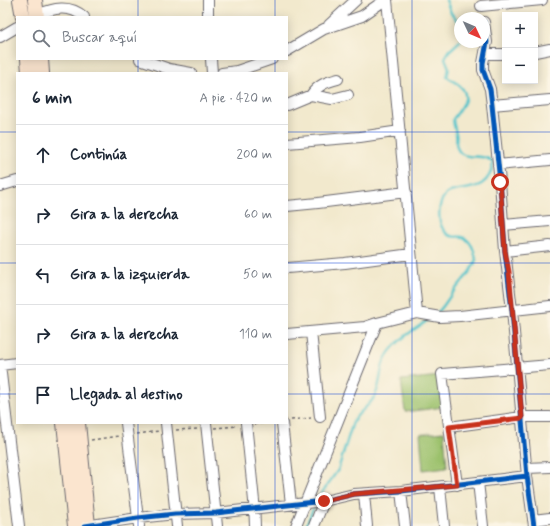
<!DOCTYPE html>
<html lang="es">
<meta charset="utf-8">
<style>
body{margin:0;font-family:Mynerve,sans-serif;background:#f2f2f3;color:#1f2937}
.controls{position:absolute;right:12px;top:12px;display:grid;overflow:hidden;border-radius:0px;box-shadow:0 2px 10px #0003}
.controls button{width:36px;height:36px;display:grid;place-items:center;padding:0;border:0;border-bottom:1px solid #e0e1e3;background:#fff;color:#1f2937;font:20px sans-serif}
.compass{position:absolute;left:454px;top:12px;width:36px;height:36px;border-radius:50%;background:#fff;box-shadow:0 2px 10px #0003;rotate:134deg}
.stop{position:absolute;width:12px;height:12px;margin:-9px;border:3px solid #c8321e;border-radius:50%;background:#fff}
.stop.end{background:#c8321e;border-color:#fff;box-shadow:0 1px 4px #0008}
.list{margin:0;padding:0;list-style:none}
h2{display:flex;justify-content:space-between;align-items:center;height:52px;margin:0;padding:0 16px;font-size:17px}
h2 small{font-size:13px;font-weight:400;color:#747a83}
.list li{display:grid;grid-template-columns:26px 1fr auto;gap:12px;align-items:center;box-sizing:border-box;height:60px;padding:0 16px;border-top:1px solid #e0e1e3}
.list b{display:block;font-size:15px;white-space:nowrap}
.list em{font-size:13px;font-style:normal;color:#747a83}
.icon{flex:none;width:22px;height:22px;fill:none;stroke:currentColor;stroke-width:2;stroke-linecap:round;stroke-linejoin:round}
.map{position:relative;flex:none;width:550px;height:526px;overflow:hidden}
.search{position:absolute;background:#fff;box-shadow:0 2px 10px #0003;left:16px;top:16px;width:272px;height:44px;display:flex;align-items:center;gap:10px;box-sizing:border-box;padding:0 14px;border-radius:0px;color:#747a83;font-size:15px}
.panel{position:absolute;background:#fff;box-shadow:0 2px 10px #0003;left:16px;top:72px;width:272px;height:352px;border-radius:0px}
.map>svg:first-child{display:block}
.green{fill:#9bc16c;stroke:#5e7254}
.lines{fill:none;stroke-linecap:round;stroke-linejoin:round}
.stream{stroke:#56c4cb;stroke-width:2.5}
.street-casing{stroke:#6b686e;stroke-width:12}
.secondary-casing{stroke:#6b686e;stroke-width:16}
.path{stroke:#6b686e;stroke-width:1.5;stroke-dasharray:3 3;stroke-linecap:butt}
.street{stroke:#fff;stroke-width:10}
.secondary{stroke:#fbe5cf;stroke-width:14}
.cycleway-casing{stroke:#fcf5e5;stroke-width:8}
.cycleway{stroke:#0057b8;stroke-width:5}
.route{stroke:#c8321e;stroke-width:5}
.grid{fill:none;stroke:#1d4ed8;stroke-width:1;stroke-opacity:0.55}
</style>
<div class="map">
<svg width="550" height="526" viewBox="0 0 550 526">
<rect width="100%" height="100%" fill="#fcf5e5"/>
<filter id="ink" filterUnits="userSpaceOnUse"><feTurbulence type="fractalNoise" baseFrequency=".025" numOctaves="2"/><feDisplacementMap in="SourceGraphic" scale="8" xChannelSelector="R" yChannelSelector="G"/><feConvolveMatrix kernelMatrix="1 2 1 2 8 2 1 2 1" color-interpolation-filters="sRGB"/></filter>
<filter id="wash" filterUnits="userSpaceOnUse"><feTurbulence type="fractalNoise" baseFrequency=".012" numOctaves="4" result="noise"/><feDisplacementMap in="SourceGraphic" scale="16" xChannelSelector="R" yChannelSelector="G"/><feGaussianBlur stdDeviation="0.9" result="paint"/><feColorMatrix in="noise" values="0 0 0 0 0 0 0 0 0 0 0 0 0 0 0 0 0 1.4 0 .05"/><feComposite in="paint" operator="in"/></filter>
<g filter="url(#wash)">
<rect width="100%" height="100%" fill="#f2e9cd"/>
<path class="green" d="M440,376l4,31 -39,5 -4,-32z
M444,432l3,35 -24,3 -3,-36z"/>
<g class="lines">
<path class="stream" d="M446,0l5,13 9,11
M437,313c7,-6 11,-15 17,-22 8,-10 18,-19 22,-31 -1,-8 -4,-17 -11,-22 -5,-3 -9,0 -14,-2 -13,-5 -14,-25 -9,-36 9,-20 46,1 51,-37 -10,-14 -34,3 -37,-20 0,-3 1,-6 0,-9 -1,-6 -3,-10 -3,-15 10,-13 21,-25 2,-37 -3,-2 -5,-3 -8,-5l2,-9 -4,-10 4,-7 11,-10
M318,498l20,-28 15,-48c4,-9 14,-14 20,-23 8,-11 6,-25 11,-38 8,-17 25,-28 40,-38 2,-2 5,-3 7,-5
M306,526l9,-22"/>
</g>
</g>
<g filter="url(#ink)">
<g class="lines">
<defs>
<path id="street" d="M208,0v17
M387,0l30,313
M481,6l61,-6
M37,15c16,-7 33,-11 47,2
M484,22l3,20 -4,21v7l7,19 2,16 8,77 5,69 7,59 15,166 7,50
M329,25l27,-25
M0,37l17,-10
M287,51l37,-22 38,-13 23,-16
M535,52l15,-3
M485,54h20
M140,59l29,10 22,4
M211,59l1,14
M222,73l15,-2 35,-12
M311,95c7,-10 15,-13 27,-16
M287,105l24,-10 21,4 16,-4
M492,105l58,-5
M287,143l73,-6 40,-6
M498,165l52,-5
M0,186l17,-5
M287,206l31,-3 88,-11
M503,225l47,-4
M505,251l45,-5
M287,268l58,-5 66,-9
M311,332l9,85
M287,334l78,-7 12,-4 40,-10 23,4 20,-1 90,-10
M0,365l19,161
M0,365l17,-2
M126,423l13,103
M166,423l11,103
M206,423l11,103
M246,423l8,78 1,25
M282,423l9,81
M449,427l73,-10h28
M527,468l23,-1
M478,482l5,44
M457,485l-15,-111 108,-9
M440,487l4,39
M401,491l4,35
M364,494l3,32
M533,520l17,-2
M85,526l53,-8 37,-4 41,-1 108,-12 30,-7 47,-3 126,-15
M296,526l81,-203
M314,526l10,-25"/>
<path id="secondary" d="M20,0l3,17
M35,0l2,17
M28,59l1,14
M41,59l1,14
M64,423l11,103
M78,423l10,103"/>
</defs>
<use href="#street" class="street-casing"/>
<use href="#secondary" class="secondary-casing"/>
<path class="path" d="M291,420l20,-2
M254,424l14,-1
M214,428l23,-2
M176,430l23,-1
M137,434l22,-3
M91,440l28,-4"/>
<use href="#street" class="street"/>
<use href="#secondary" class="secondary"/>
<defs>
<path id="cycleway" d="M484,22l3,20 -4,21v7l7,19 2,16 8,77 5,69 7,59 15,166 7,50
M85,526l53,-8 37,-4 41,-1 108,-12 30,-7 47,-3 126,-15"/>
</defs>
<use href="#cycleway" class="cycleway-casing"/>
<use href="#cycleway" class="cycleway"/>
</g>
</g>
<g class="lines" filter="url(#ink)">
<path class="route" d="M324,501l30,-7 103,-9 -8,-58 73,-9 -13,-146 -4,-21 -5,-69"/>
</g>
<path class="grid" d="M138,0v17M275,0v17M412,0v526M138,59v14M275,59v14M0,132h17M287,132h263M0,263h17M287,263h263M0,394h17M287,394h263M138,423v103M275,423v103"/>
</svg>
<div class="controls">
<button>+</button>
<button>−</button>
</div>
<svg class="compass" viewBox="-18 -18 36 36"><path d="M0-13l5 13h-10z" fill="#e53935"/><path d="M0 13l5-13h-10z" fill="#747a83"/></svg>
<div class="stop" style="left:500px;top:182px"></div>
<div class="stop end" style="left:324px;top:501px"></div>
<div class="search"><svg class="icon" aria-label="search" viewBox="0 0 24 24"><circle cx="10" cy="10" r="6"/><path d="M15 15l6 6"/></svg>Buscar aquí</div>
<section class="panel">
<h2>6 min<small>A pie · 420 m</small></h2>
<ul class="list">
<li><svg class="icon" aria-label="ahead" viewBox="0 0 24 24"><path d="M12 20V5M6 11l6-6 6 6"/></svg><div><b>Continúa</b></div><em>200 m</em></li>
<li><svg class="icon" aria-label="right" viewBox="0 0 24 24"><path d="M7 20v-9h11M14 6l5 5-5 5"/></svg><div><b>Gira a la derecha</b></div><em>60 m</em></li>
<li><svg class="icon" aria-label="left" viewBox="0 0 24 24"><path d="M17 20v-9H6M10 6l-5 5 5 5"/></svg><div><b>Gira a la izquierda</b></div><em>50 m</em></li>
<li><svg class="icon" aria-label="right" viewBox="0 0 24 24"><path d="M7 20v-9h11M14 6l5 5-5 5"/></svg><div><b>Gira a la derecha</b></div><em>110 m</em></li>
<li><svg class="icon" aria-label="arrive" viewBox="0 0 24 24"><path d="M6 21V4h12l-3 4 3 4H6"/></svg><div><b>Llegada al destino</b></div></li>
</ul>
</section>
</div>
